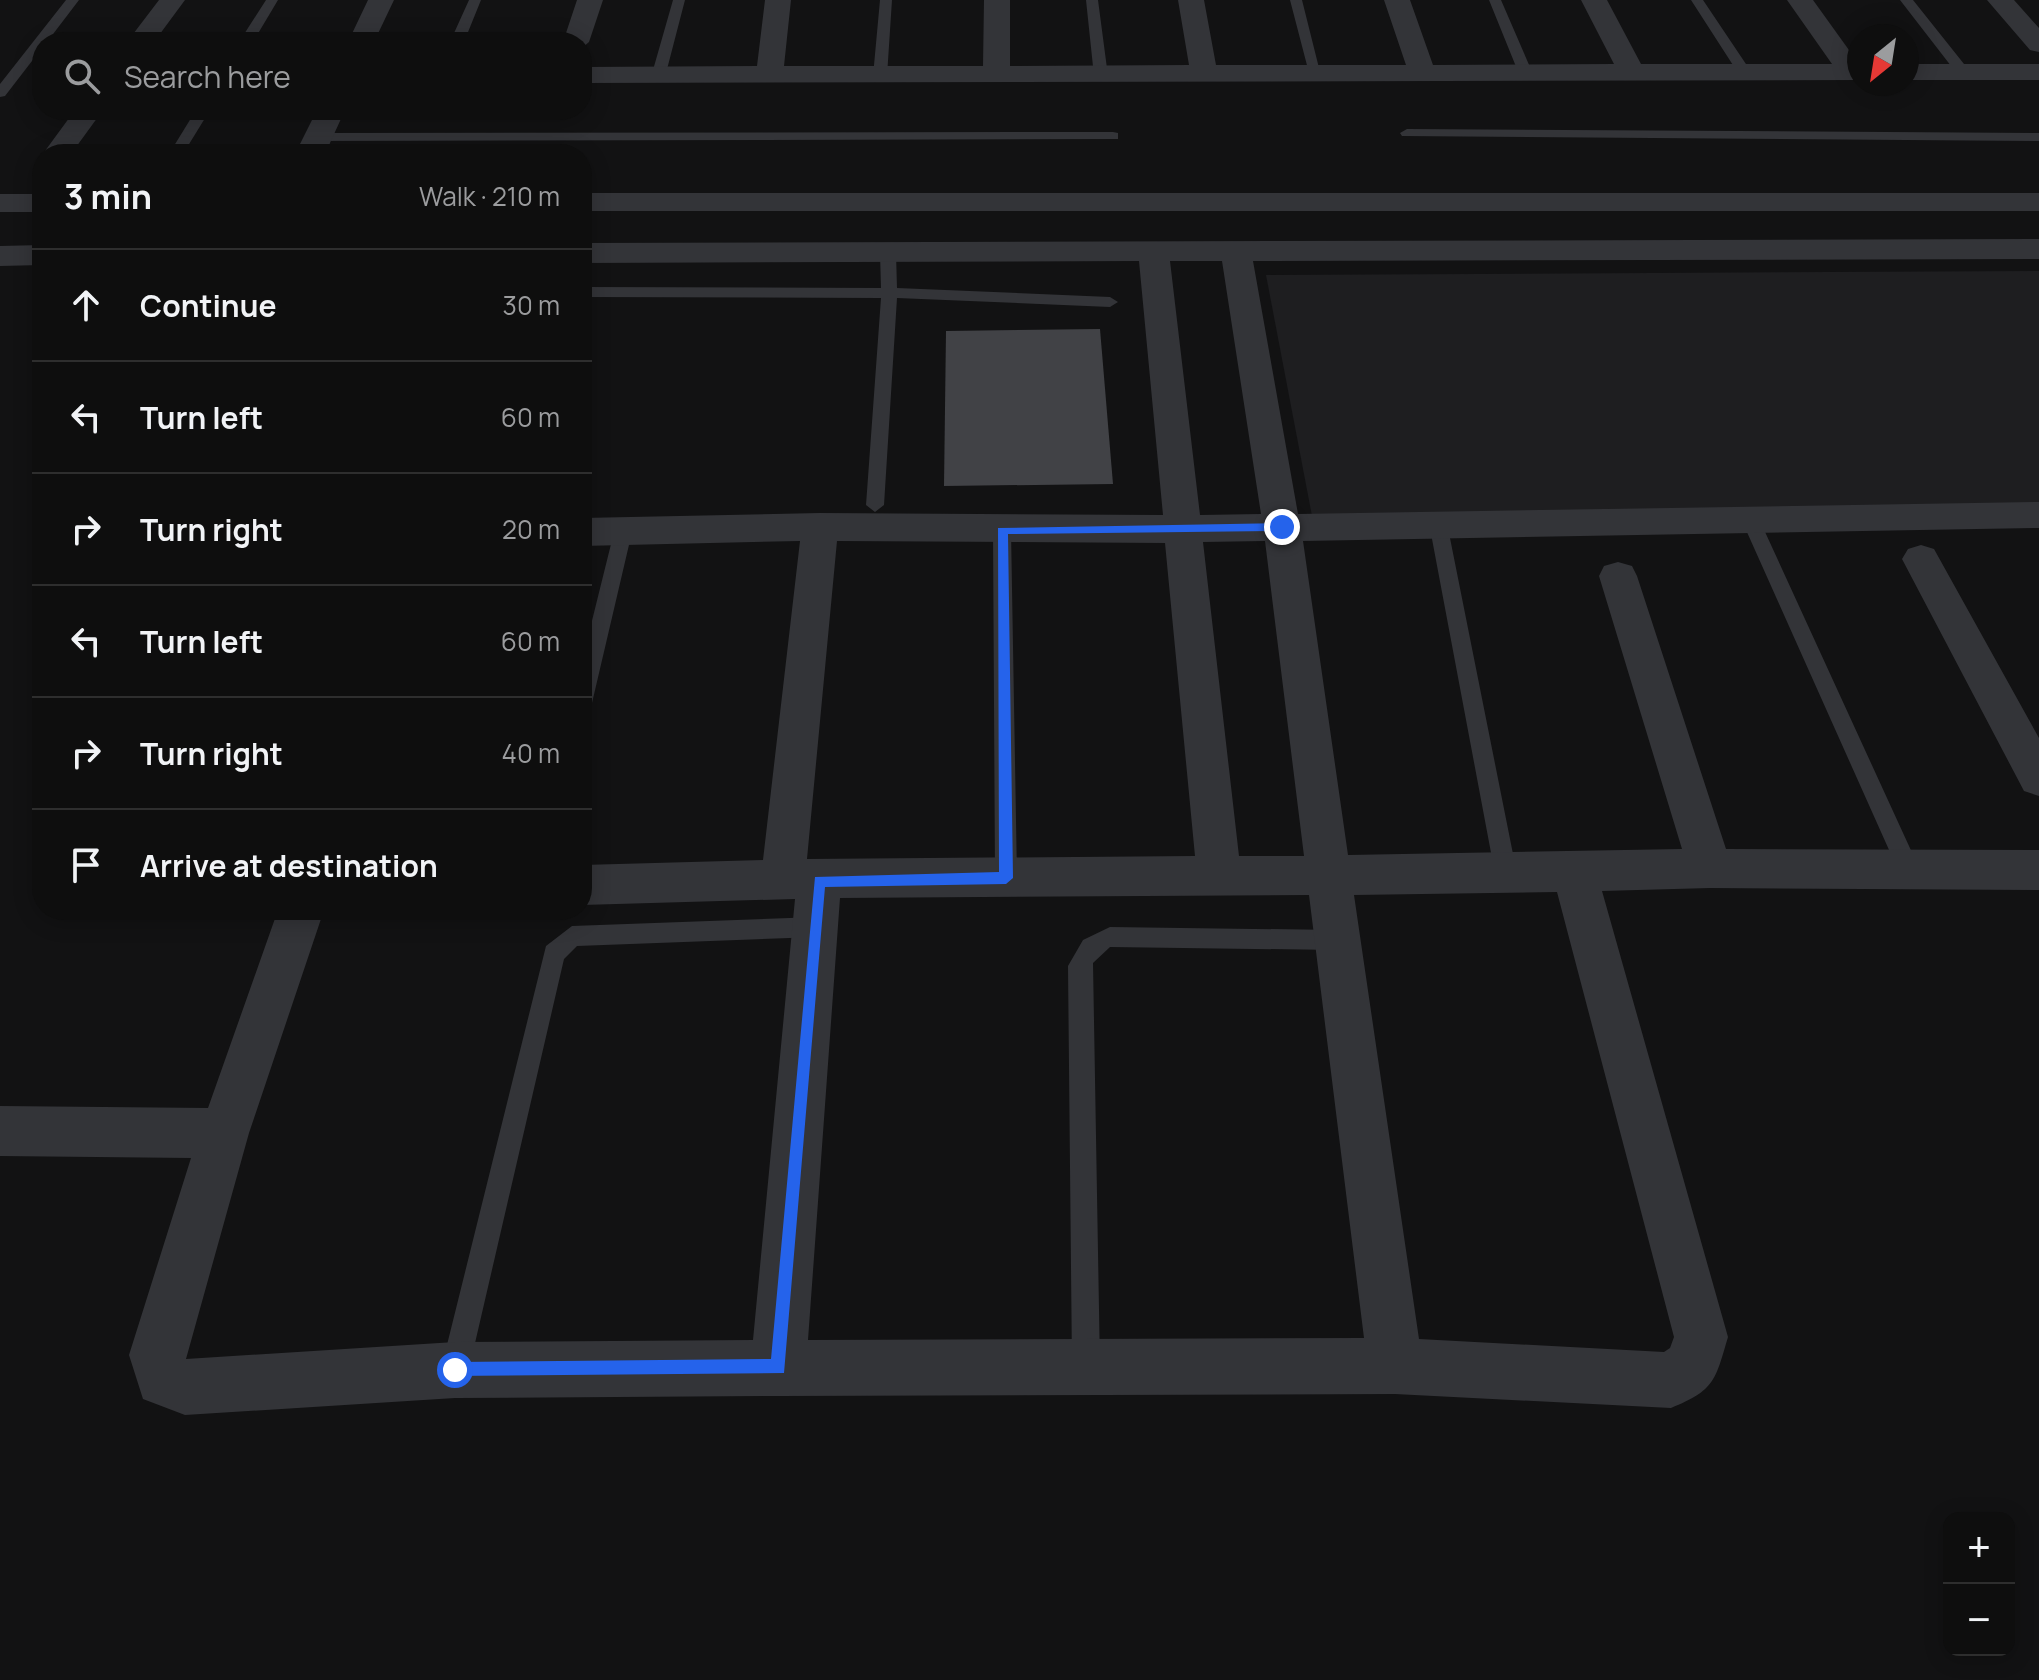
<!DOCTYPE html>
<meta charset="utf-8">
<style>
body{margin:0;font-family:Manrope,sans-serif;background:#171717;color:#f1f3f6}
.controls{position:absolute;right:24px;bottom:24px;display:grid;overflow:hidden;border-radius:16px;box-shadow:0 4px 20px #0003}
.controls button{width:72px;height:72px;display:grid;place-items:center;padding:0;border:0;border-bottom:2px solid #2e2e2e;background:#0e0e0e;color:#f1f3f6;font:40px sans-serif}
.compass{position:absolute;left:1847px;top:24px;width:72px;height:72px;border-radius:50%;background:#0e0e0e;box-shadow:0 4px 20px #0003;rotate:210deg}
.stop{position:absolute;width:24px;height:24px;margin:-18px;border:6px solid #2563eb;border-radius:50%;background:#fff}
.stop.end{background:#2563eb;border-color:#fff;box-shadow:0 2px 8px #0008}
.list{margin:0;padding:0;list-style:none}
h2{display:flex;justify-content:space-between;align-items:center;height:104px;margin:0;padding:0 32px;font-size:34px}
h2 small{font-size:26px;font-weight:400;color:#9b9c9e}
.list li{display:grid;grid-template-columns:52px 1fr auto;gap:24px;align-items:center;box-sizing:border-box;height:112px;padding:0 32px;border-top:2px solid #2e2e2e}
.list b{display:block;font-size:30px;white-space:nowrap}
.list em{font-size:26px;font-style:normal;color:#9b9c9e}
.icon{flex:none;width:44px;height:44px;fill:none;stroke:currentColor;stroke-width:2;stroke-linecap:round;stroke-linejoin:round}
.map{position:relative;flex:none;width:2039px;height:1680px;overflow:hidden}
.search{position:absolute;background:#0e0e0e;box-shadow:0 4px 20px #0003;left:32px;top:32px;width:560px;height:88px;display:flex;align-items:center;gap:20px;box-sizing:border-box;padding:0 28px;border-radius:32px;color:#9b9c9e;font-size:30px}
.panel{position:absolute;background:#0e0e0e;box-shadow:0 4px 20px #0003;left:32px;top:144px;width:560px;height:776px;border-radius:32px}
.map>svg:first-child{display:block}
.built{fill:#1e1e20}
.building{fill:#414246}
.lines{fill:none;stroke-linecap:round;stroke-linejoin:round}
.service{fill:#333438;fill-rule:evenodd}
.minor{fill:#333438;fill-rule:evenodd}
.route{fill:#2563eb}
</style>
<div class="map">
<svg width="2039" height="1680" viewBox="0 0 2039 1680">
<rect width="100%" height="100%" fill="#121213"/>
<path class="built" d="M2039,271v241l-727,4 -46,-241z"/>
<path class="building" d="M1100,329l13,155 -169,2 2,-155z"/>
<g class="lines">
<path class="service" d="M66,0h13l-32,42h-5v6l-37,48 -5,1v-13z
M266,0h12l-25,42h-14z
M469,0h12l-17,42h-14z
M673,0h12l-20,77 -7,4 -7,-4z
M880,0h12l-5,76 -7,4 -7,-4z
M1086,0h12l10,76 -7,4 -7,-4z
M1290,0h12l19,76 -12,-3z
M1489,0h12l32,74 -2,3 -12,-3z
M1691,0h12l49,73 -2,3h-10z
M1900,0h13l55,69v6h-10z
M196,110h14l-27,44h-14z
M1407,129l632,4v8l-637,-5 -2,-3z
M1113,132l5,1v6l-798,2 -7,-4 7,-4z
M888,248l8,5 1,35 213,9 8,5 -8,5 -213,-9 -13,207 -9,7 -9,-7 15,-207 -299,-1v-10l299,1 -1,-35z
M1751,514l9,7 160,349 -3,7 -8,3 -8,-3 -3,-7 -156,-349z
M1438,516l9,7 70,351 -3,7 -8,3 -8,-3 -3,-7 -66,-351z
M1002,523l9,7 6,348 -3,7 -8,3 -8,-3 -3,-7 -2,-348z
M623,525l9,7 -40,171 -10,8v-50l32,-129z
M817,917l8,3 3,7 -3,7 -8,3 -240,9 -13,13 -95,410 -4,10 -10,4 -10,-4 -4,-10 105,-423 26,-20z
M1110,927l227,3 8,3 4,7 -4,7 -8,3 -227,-3 -17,16 7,404 -4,10 -10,4 -10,-4 -4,-10 -4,-401 15,-26z"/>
<path class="minor" d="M159,0h26l-31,42h-27z
M368,0h26l-20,42h-26z
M577,0h26l-14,42 -7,6v-6h-19z
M765,0h26l-7,66h199l1,-66h26v66l179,-1 -11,-65h26l12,65h190l-22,-65h26l23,65 181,-1 -33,-64h26l34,64h191l-45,-64h26l46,64v16l-1277,3v-16l175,-1z
M1987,0h27l25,28v24l-9,-2z
M1907,64h132v16h-132z
M75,110h28l-32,44 -29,1z
M317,110h28l-20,44h-30z
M582,193h1457v18h-1457z
M0,194h42v18h-42z
M2039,239v20l-786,2 45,253 741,-12v26l-736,13 45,314 334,-6 -83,-273 5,-10 14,-4 14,4 5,10 89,273 313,1v40l-329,-2 -108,3 126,446c-13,44 -13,53 -57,71l-276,-14 -617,2 -323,2 -270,17 -42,-16 -14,-44 62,-197 -191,-2v-50l208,2 70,-198h46l-75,223 -63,226 269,-17 298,-2 42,-441 -213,6v-40l181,-5 37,-319 -218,5v-28l238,-5 343,2 -24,-254 -557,2v-20zM1170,261h52l39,253 -61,1zM837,541l328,2 30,313 -388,3zM1265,541l39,315h-65l-36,-314zM1557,892l117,445 -4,11 -6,4 -245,-13 -65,-444zM1309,895l55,443 -556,2 32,-442z
M42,245v20l-42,1v-20z
M1921,545l13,4 105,189v58l-15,-5 -122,-232 6,-10z"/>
</g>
<path class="route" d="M1282,523l6,4 -6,4 -274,3 5,344 -7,6 -181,3 -41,486 -335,3 -2,-6 8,-8 316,-3 44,-482 184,-5 -1,-344z"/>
</svg>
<div class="controls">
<button>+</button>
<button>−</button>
</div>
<svg class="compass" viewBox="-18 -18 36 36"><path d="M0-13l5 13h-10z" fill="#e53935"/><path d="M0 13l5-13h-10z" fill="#9b9c9e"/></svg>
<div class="stop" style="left:455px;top:1370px"></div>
<div class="stop end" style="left:1282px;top:527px"></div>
<div class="search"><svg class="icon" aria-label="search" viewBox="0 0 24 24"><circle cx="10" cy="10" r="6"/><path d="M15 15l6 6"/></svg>Search here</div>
<section class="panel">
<h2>3 min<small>Walk · 210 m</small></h2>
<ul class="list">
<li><svg class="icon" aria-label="ahead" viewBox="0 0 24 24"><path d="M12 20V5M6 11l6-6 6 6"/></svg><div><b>Continue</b></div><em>30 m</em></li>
<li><svg class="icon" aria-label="left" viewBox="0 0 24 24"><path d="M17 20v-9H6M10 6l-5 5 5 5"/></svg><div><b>Turn left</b></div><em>60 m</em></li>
<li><svg class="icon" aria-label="right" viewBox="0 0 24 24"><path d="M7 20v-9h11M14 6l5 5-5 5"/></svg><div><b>Turn right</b></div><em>20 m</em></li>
<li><svg class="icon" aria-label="left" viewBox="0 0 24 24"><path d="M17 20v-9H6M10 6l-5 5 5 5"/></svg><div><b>Turn left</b></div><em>60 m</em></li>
<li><svg class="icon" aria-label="right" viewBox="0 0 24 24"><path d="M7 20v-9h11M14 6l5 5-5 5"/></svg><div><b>Turn right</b></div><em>40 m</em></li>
<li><svg class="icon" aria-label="arrive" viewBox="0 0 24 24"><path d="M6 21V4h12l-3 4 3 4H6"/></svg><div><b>Arrive at destination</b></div></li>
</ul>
</section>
</div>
